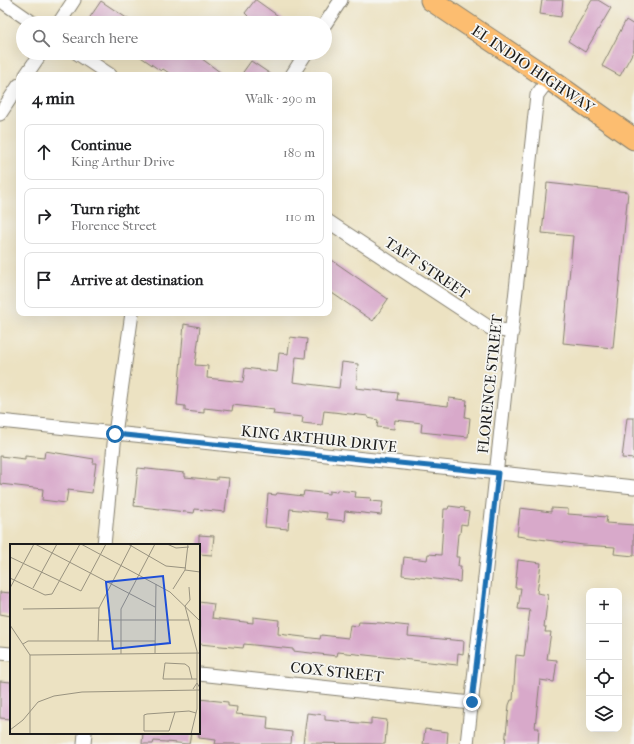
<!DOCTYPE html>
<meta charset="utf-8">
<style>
body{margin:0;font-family:"IM FELL French Canon",serif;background:#f6f6f6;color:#202124}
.controls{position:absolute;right:12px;bottom:12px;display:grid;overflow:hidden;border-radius:8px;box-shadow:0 4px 16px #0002}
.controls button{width:36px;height:36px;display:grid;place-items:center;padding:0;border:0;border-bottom:1px solid #e0e0e0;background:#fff;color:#202124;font:20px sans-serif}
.stop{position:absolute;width:12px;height:12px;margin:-9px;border:3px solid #1f6fb2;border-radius:50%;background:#fff}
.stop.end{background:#1f6fb2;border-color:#fff;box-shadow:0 1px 4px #0008}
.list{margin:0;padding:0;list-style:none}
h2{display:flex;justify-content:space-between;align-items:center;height:52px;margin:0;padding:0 16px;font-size:17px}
h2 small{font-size:13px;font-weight:400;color:#757577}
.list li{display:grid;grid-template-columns:26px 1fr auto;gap:12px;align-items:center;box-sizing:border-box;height:56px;margin:0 8px 8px;padding:0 8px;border:1px solid #e0e0e0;border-radius:8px}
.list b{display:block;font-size:15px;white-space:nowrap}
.list p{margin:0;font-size:13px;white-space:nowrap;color:#757577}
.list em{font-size:13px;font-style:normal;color:#757577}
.icon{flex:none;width:22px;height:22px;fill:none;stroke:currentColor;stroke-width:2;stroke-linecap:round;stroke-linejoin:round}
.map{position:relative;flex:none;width:634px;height:744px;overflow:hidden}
.search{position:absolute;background:#fff;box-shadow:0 4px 16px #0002;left:16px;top:16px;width:316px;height:44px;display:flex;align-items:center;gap:10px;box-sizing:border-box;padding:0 14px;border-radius:22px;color:#757577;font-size:15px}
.panel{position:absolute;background:#fff;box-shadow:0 4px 16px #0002;left:16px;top:72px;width:316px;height:244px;border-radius:8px}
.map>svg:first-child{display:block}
.building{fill:#d8a9ca}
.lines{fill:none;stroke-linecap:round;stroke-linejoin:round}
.minor-casing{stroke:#847f6f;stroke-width:15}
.primary-casing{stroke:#847f6f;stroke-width:23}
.minor{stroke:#fff;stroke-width:13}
.primary{stroke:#fcbd6f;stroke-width:21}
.route{stroke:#1f6fb2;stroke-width:5}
.labels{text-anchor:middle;stroke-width:3.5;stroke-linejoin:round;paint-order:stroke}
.street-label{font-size:15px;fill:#1c1c1c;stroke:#f6f6f2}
.inset-road{fill:none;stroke:#999380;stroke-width:1}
.view{fill:#1d4ed8;fill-opacity:0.15;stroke:#1d4ed8;stroke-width:2}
.inset-edge{fill:none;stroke:#1c1c1c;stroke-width:2}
</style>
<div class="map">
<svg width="634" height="744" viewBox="0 0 634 744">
<rect width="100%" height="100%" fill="#f6f6f2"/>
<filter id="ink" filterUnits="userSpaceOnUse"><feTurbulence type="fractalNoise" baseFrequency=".025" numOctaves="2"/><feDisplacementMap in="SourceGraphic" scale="8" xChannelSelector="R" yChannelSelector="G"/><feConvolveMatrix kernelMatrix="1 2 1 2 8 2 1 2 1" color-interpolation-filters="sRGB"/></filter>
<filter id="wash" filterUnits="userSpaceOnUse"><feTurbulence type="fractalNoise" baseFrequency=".012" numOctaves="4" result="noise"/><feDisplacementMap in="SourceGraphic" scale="16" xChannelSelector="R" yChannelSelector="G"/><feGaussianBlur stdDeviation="0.9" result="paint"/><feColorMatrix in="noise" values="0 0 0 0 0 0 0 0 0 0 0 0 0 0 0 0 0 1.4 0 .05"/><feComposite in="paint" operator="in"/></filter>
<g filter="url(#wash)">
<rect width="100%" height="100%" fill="#ece2c2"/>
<g id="blocks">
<path class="building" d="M255,0h1l32,23h-41l3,-5 -5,-5z
M542,0h21l-2,17 -21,-3z
M592,0h6l13,8 -26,44 -17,-11z
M101,1l33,22h-48z
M626,20l8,5v25l-14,26 -18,-10z
M135,53h59l30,22h-52l-9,-6 -2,2z
M251,61l21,14h-31z
M547,183l81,9 -15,156 -50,-5 10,-107 -31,-3z
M329,258l59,41 -15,22 -44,-30z
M184,324l16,3 -5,38 13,1 -1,12 36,4 2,-14 32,4 2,-19 9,1 2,-17 17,2 -2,19 -9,-1 -3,25 46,6 3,-26 16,2 -2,24 42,5 -1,7 51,6 1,-8 18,2 -2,17 5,1 -2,19 -47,-5 1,-9 -27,-3 -1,9 -17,-2 1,-7 -10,-2v-2l-44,-5 -2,14 -20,-2 1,-6 -30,-3 1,-4 -41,-5 -1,6 -28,-3v5l-19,-2v-5l-8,-1z
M627,418h7v41l-12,-1z
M45,451l49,8 -1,4h3l-4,30 -24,-3 -2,13 -24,-3 1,-11 -43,-5v-28l25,3v-3l19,2z
M138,468l47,5v4l32,3v-3l12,1 -4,34 -30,-3 -1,4 -60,-7z
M337,490l19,2 -1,5 16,1 -1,3 13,1 -2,13 -36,-4 -1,10 -18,-2 1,-6 -37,-4 -2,20 -23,-2 3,-33 8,1 1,-2 26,3 1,-5 25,3v-3l8,1z
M449,506l16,2 -1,3 5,1 -2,13 -6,-1 -1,10h-2l-2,23h3l-1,9h3l-1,16 -58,-7 2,-18 23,3 1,-6 13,1 3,-46h4z
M520,508l31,4v-4l17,1v5l39,3 -1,6 28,2v31l-20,-2 1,-7 -32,-2 -66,-9z
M199,535l15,1 -2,19 -13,-1z
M518,560l23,3 -4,30 11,2 -4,32h2l-1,5h6l-4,27 10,1 -3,22 -14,-2 -5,48h4l-1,16h-33l4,-39 2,-5h2l3,-45 8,1 6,-46 -12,-1 3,-21h-6z
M0,592l11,1v23l-11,-2z
M199,602l15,2 -2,14 41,5v-6l26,3 -1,14 42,5 1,-4 27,3 2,-13 8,1 1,-4 22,1 28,3 -1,10 56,5 -1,13 -5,-1 -1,12 -119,-13 -1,4 -44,-5v-2l-49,-5 -1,4 -44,-4z
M0,681l11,1v37l-11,-1z
M199,699l29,3v4l9,1 -1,7 32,3 -1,12 25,3 -1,12h-76l1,-4 -17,-2z
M307,713l18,2v5l46,4v-6l16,2 -2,24 -82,-1z
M425,729l23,3 -1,12h-24z
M143,733h48l-2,11 -35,-3 -1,3h-11z"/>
</g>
</g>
<g filter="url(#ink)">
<use href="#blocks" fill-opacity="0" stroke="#847f6f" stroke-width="1"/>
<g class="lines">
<defs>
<path id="minor" d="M0,0l33,23
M59,23l15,-23
M325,24l16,-24
M77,53l33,22
M26,75l15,-22
M292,75l14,-22
M0,114l19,-29
M329,222l161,106 22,4
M0,421l634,66
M104,545l11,-111 17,-121
M0,653l11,1
M199,674l272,29
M84,744l1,-11
M467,744l70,-649 12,-16"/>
<path id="primary" d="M431,0l118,79 85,60"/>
</defs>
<use href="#minor" class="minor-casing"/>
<use href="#primary" class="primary-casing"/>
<use href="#minor" class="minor"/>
<use href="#primary" class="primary"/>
</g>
</g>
<g class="lines" filter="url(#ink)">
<path class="route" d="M115,434l383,39 -26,229"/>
</g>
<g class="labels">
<g class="street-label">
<text transform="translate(533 69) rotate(34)" y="5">EL INDIO HIGHWAY</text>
<text transform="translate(427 268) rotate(34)" y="5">TAFT STREET</text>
<text transform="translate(490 384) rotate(-84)" y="5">FLORENCE STREET</text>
<text transform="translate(319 439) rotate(6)" y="5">KING ARTHUR DRIVE</text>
<text transform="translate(337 672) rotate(6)" y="5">COX STREET</text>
</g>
</g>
<g transform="translate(10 544)">
<rect width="190" height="190" fill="#ece2c2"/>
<path class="inset-road" d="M25,0l120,63M71,0l89,48 30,29M118,0l38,22 20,2M157,0l9,4 13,-1M0,13l71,34 25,-47M175,26l15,2M0,34l35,17 7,-1 28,-50M179,43l1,13 -5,6 12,45v58l-6,25M0,44l24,-44M23,44l24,-44M163,45l12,-19 3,-26M13,65l76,-1M88,76h91M0,81l20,30v79M88,97l1,-33 33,-64M13,100l5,-3h127M145,109l1,-69M111,110v-45l34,-65M20,111l170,-2M182,135l-3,-12 -4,-3 -20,-1 -2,16h34M183,145l4,-6 3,5M165,168l-6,19h-25v-16l3,-1 42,-3 7,2M0,186l13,-10 15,-18 16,-6 28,-4 118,-2"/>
<path class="view" d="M153,32l7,67 -57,6 -7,-67z"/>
<rect width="190" height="190" class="inset-edge"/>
</g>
</svg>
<div class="controls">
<button>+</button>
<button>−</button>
<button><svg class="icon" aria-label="locate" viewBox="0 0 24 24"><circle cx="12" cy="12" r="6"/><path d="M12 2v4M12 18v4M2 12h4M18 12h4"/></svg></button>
<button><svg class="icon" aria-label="layers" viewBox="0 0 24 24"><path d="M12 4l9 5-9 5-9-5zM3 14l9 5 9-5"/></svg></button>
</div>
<div class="stop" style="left:115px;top:434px"></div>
<div class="stop end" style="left:472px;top:702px"></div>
<div class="search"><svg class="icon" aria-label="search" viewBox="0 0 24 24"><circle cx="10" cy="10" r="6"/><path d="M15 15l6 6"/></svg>Search here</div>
<section class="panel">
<h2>4 min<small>Walk · 290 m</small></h2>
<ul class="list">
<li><svg class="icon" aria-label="ahead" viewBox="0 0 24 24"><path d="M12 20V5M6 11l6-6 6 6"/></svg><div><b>Continue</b><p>King Arthur Drive</p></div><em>180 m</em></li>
<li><svg class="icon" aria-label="right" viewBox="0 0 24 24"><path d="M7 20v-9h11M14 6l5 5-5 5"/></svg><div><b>Turn right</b><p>Florence Street</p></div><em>110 m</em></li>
<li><svg class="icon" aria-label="arrive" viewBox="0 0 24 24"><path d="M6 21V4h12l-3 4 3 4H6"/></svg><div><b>Arrive at destination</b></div></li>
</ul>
</section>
</div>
